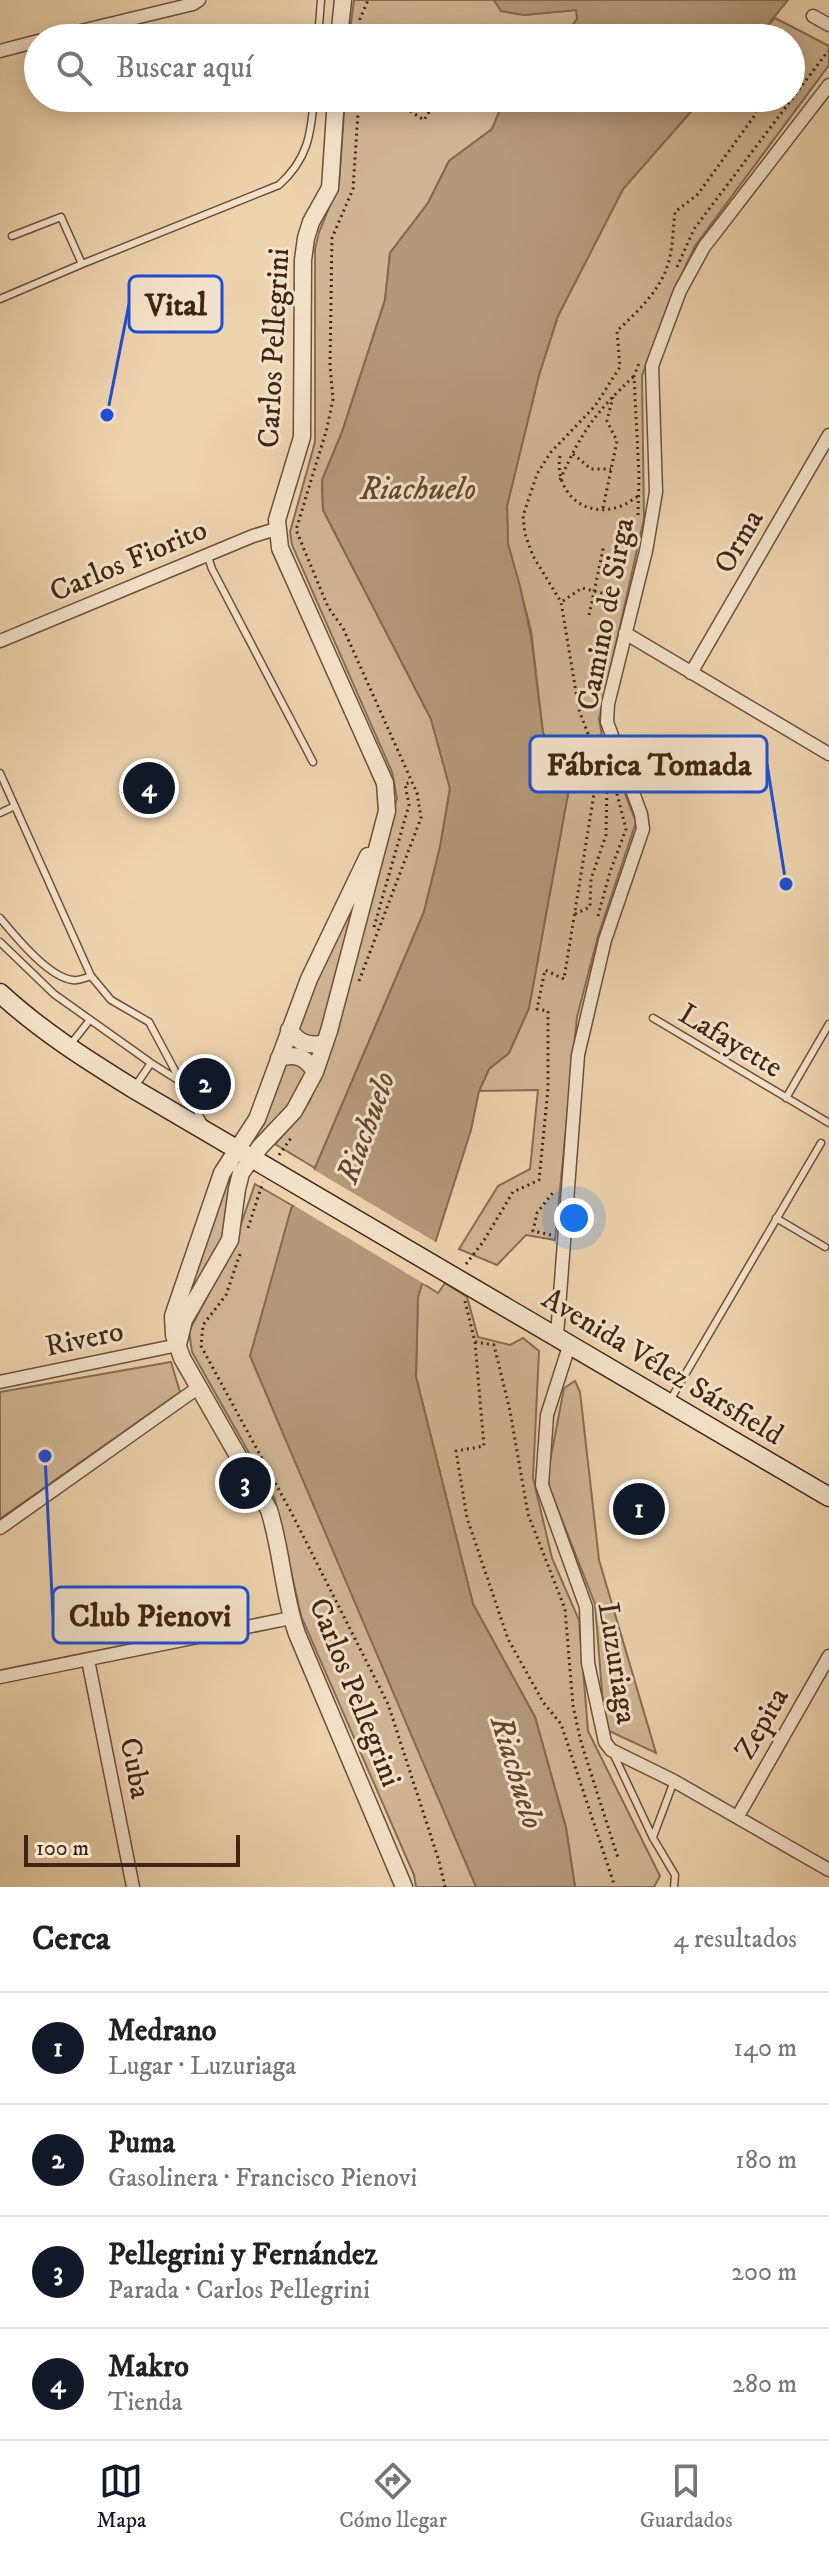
<!DOCTYPE html>
<html lang="es">
<meta charset="utf-8">
<style>
body{margin:0;font-family:"IM FELL DW Pica",serif;background:#f2f2f2;color:#222}
.scale{position:absolute;left:24px;bottom:20px;width:216px;box-sizing:border-box;padding-left:8px;border:4px solid #412514;border-top:0;font-size:22px;line-height:28px;white-space:nowrap;color:#412514;-webkit-text-stroke:6px #f3e2ca;paint-order:stroke}
.you{position:absolute;left:574px;top:1218px;width:28px;height:28px;margin:-20px;border:6px solid #fff;border-radius:50%;background:#1a73e8;box-shadow:0 0 0 12px #1a73e833}
.badge{display:grid;place-items:center;width:52px;height:52px;border-radius:50%;background:#111827;color:#fff;font-size:26px;font-weight:700}
.pin{position:absolute;translate:-50% -50%;border:4px solid #fff;box-shadow:0 2px 8px #0006}
.list{margin:0;padding:0;list-style:none}
h2{display:flex;justify-content:space-between;align-items:center;height:104px;margin:0;padding:0 32px;font-size:34px}
h2 small{font-size:26px;font-weight:400;color:#767676}
.list li{display:grid;grid-template-columns:52px 1fr auto;gap:24px;align-items:center;box-sizing:border-box;height:112px;padding:0 32px;border-top:2px solid #e0e0e0}
.list b{display:block;font-size:30px;white-space:nowrap}
.list p{margin:0;font-size:26px;white-space:nowrap;color:#767676}
.list em{font-size:26px;font-style:normal;color:#767676}
.icon{flex:none;width:44px;height:44px;fill:none;stroke:currentColor;stroke-width:2;stroke-linecap:round;stroke-linejoin:round}
.map{position:relative;flex:none;width:829px;height:1887px;overflow:hidden}
.search{position:absolute;background:#fff;box-shadow:0 4px 20px #0003;left:24px;right:24px;top:24px;height:88px;display:flex;align-items:center;gap:20px;box-sizing:border-box;padding:0 28px;border-radius:44px;color:#767676;font-size:30px}
.sheet{height:552px;background:#fff}
nav{display:flex;justify-content:space-around;align-items:center;box-sizing:border-box;height:112px;border-top:2px solid #e0e0e0;background:#fff;font-size:22px;color:#767676}
nav a{display:grid;justify-items:center;gap:4px}
nav .on{color:#111827}
.map>svg:first-child{display:block}
.green{fill:#d0b594;stroke:#886d54;stroke-width:2}
.water{fill:#b3987a;stroke:#856a51;stroke-width:2}
.pier{fill:#edd3ae}
.lines{fill:none;stroke-linecap:round;stroke-linejoin:round}
.service-casing{stroke:#6c503a;stroke-width:9}
.minor-casing{stroke:#6c503a;stroke-width:15}
.tertiary-casing{stroke:#6c503a;stroke-width:19}
.secondary-casing{stroke:#412514;stroke-width:21}
.path{stroke:#412514;stroke-width:3;stroke-dasharray:2 4;stroke-linecap:butt}
.service{stroke:#f3e2ca;stroke-width:6}
.minor{stroke:#f3e2ca;stroke-width:12}
.tertiary{stroke:#f3e2ca;stroke-width:16}
.secondary{stroke:#f3e2ca;stroke-width:18}
.labels{text-anchor:middle;stroke-width:6;stroke-linejoin:round;paint-order:stroke}
.street-label{font-size:30px;fill:#412514;stroke:#f3e2ca}
.water-label{font-size:32px;font-style:italic;fill:#634833;stroke:#f3e2ca}
.leader{fill:none;stroke:#1d4ed8;stroke-width:3}
.callout-dot{fill:#1d4ed8;stroke:#f3e2ca;stroke-width:3}
.callout{fill:#f3e2ca;stroke:#1d4ed8;stroke-width:3}
.callout-label{font-size:32px;text-anchor:middle;font-weight:bold;fill:#412514}
</style>
<div class="map">
<svg width="829" height="1887" viewBox="0 0 829 1887">
<rect width="100%" height="100%" fill="#edd3ae"/>
<filter id="stains"><feTurbulence type="fractalNoise" baseFrequency=".0025" numOctaves="4"/><feColorMatrix values="0 0 0 0 .2 0 0 0 0 .09 0 0 0 0 .02 0 0 0 .5 -.17"/></filter>
<radialGradient id="worn" r=".72"><stop offset=".6" stop-color="#630" stop-opacity="0"/><stop offset="1" stop-color="#630" stop-opacity=".3"/></radialGradient>
<path class="green" d="M354,0h140l7,11 23,4 53,-5v9l-14,19h-214z
M775,18l54,28v19l-134,181 -24,51 -29,79 2,143 -45,200 3,17 34,86 -38,114 -21,81 -22,223 -29,-5 -29,30 -38,-16 39,-63 32,-17 8,-79 -59,1 10,-22 20,-16 20,-45 43,-236 -29,-39 -12,-103 -23,-86 -1,-38 32,-131 19,-59 65,-127 80,-91h88v-60h-34z
M345,98h160l-13,31 -43,32 -21,42 -38,50 -5,47 -43,132 -20,49 1,29 108,209 19,69 -10,59 -16,65 -109,256 -40,-24 24,-26 11,-18 21,-61 66,-241 -5,-26 -100,-227 -2,-13 25,-90v-193l4,-17 20,-48z
M385,821l-70,251 -64,87 -15,52 -62,124 28,-100z
M255,1184l38,22 -2,3 185,678h-60l-2,-12 -113,-259 -26,-117 -83,-147 -3,-21 43,-81z
M422,1283l16,10 7,-10 22,14 11,40 32,8 13,-7 16,13 -6,127 19,80 27,62 9,111 72,145 -6,11h-79l-9,-59 -31,-111 -62,-113 -57,-227 2,-80z
M171,1362l9,30 -180,127v-127z
M575,1381l5,11 19,168 57,193 -51,-24 -10,-125 -46,-117 -1,-15 16,-84z"/>
<path class="water" d="M494,0h294l-31,38h-194l14,-19 -1,-9 -52,5 -23,-4z
M505,98h198l-80,91 -65,127 -19,59 -32,131 1,38 12,42 11,50 12,97 29,39 -43,236 -20,45 -20,16 -10,22 -8,39 -53,167 -2,80 57,227 62,113 31,111 9,59h-99l-226,-531 41,-147 24,-41 109,-256 16,-65 10,-58 -19,-70 -108,-209 -1,-30 20,-48 43,-132 5,-47 38,-50 21,-42 43,-32z"/>
<path class="pier" d="M311,1168l128,76 -13,41 -136,-82z"/>
<g class="lines">
<defs>
<path id="service" d="M318,38l3,-38
M82,264l197,-79c29,-26 32,-51 35,-87
M0,299l82,-35 -21,-47 -49,19
M207,554l5,15 101,193
M0,773l91,203 20,24 38,22 32,60 24,-10 12,28 -22,9
M0,813l15,-7
M0,918c15,18 49,60 73,62 6,1 12,-2 18,-4
M0,942l54,52 97,69
M653,1018l176,105
M70,1045l19,-24
M136,1085l15,-22 30,19 22,40
M786,1098l43,-74
M776,1218l49,29
M669,1402l152,-259
M613,1753l40,85 22,37 -1,12
M653,1837l21,-56"/>
<path id="minor" d="M813,16l16,9
M52,38l141,-34 6,-4
M0,51l38,-10
M625,633l204,121
M0,641l253,-105 23,-7
M691,673l138,-238
M557,1335l21,-280 27,-115 38,-111 -2,-15 -34,-92 1,-18 38,-153 10,-59 -4,-126 28,-75 24,-44 125,-162
M570,1343l-23,72 -5,70 44,122 2,56 17,79 6,8 63,31 155,89
M0,1382l178,-37
M0,1528l199,-141
M88,1660l45,227
M0,1677l291,-59
M738,1816l91,-160"/>
<path id="tertiary" d="M339,38l4,-38
M368,856l-59,123 -52,140 -35,54 -49,143 1,19 8,23 87,152c13,41 14,84 28,124l107,253
M289,1030c10,13 20,17 36,13
M279,1058c17,-5 27,-1 36,14
M178,1345l6,-25 46,-80 7,-51 4,-16 19,-26 34,-36 21,-39 14,-41 58,-220 -2,-28 -105,-235 -3,-28 25,-83 1,-177 3,-22 5,-16 19,-34 6,-90"/>
<path id="secondary" d="M0,993c41,38 86,66 134,96l695,408"/>
</defs>
<use href="#service" class="service-casing"/>
<use href="#minor" class="minor-casing"/>
<use href="#tertiary" class="tertiary-casing"/>
<use href="#secondary" class="secondary-casing"/>
<path class="path" d="M361,38l-1,-19 8,-19
M390,98l34,22 13,-20
M677,267l17,-38 134,-178
M573,454l18,15h20
M560,456c-6,36 25,64 61,50 6,-2 12,-7 17,-10
M560,480c22,-49 35,-67 74,-104
M603,508l14,-67 -10,-20 6,-24
M638,515l1,-39 -5,-100 5,-13
M563,601l19,-13 40,10
M589,615l15,-70
M575,914l15,-7 1,-28 15,-44 1,-49 -12,-4
M598,916l12,-44 16,-43 -12,-47
M374,927l35,-122 -4,-21 7,-2
M359,981l62,-163 -4,-25 -5,-11 -69,-154 -15,-21 -32,-77 31,-102 6,-29 -3,-34 2,-127 21,-49 6,-91
M279,1155l12,-17
M248,1228l15,-46
M551,1235l-18,-4 4,-18 17,-22
M240,1254l-14,41 -23,30 -2,21 90,166 97,192 51,157 6,26
M466,1264l17,-22 30,-50 26,-12 9,-91v-78l-11,-2 8,-39 19,9 35,-216 -20,-53 -18,-108 -28,-46 -8,-22 -2,-18 14,-42 14,-22 44,-46 25,-39 -3,-36c20,-19 43,-40 51,-67 5,-16 5,-35 7,-52l23,-18 57,-79 4,-17
M465,1301l10,41 9,104 -28,5 11,67 41,121 35,63 18,22 53,160
M475,1342l19,3 16,66 18,103 37,95 8,97 8,36 37,116"/>
<use href="#service" class="service"/>
<use href="#minor" class="minor"/>
<use href="#tertiary" class="tertiary"/>
<use href="#secondary" class="secondary"/>
</g>
<g class="labels">
<g class="street-label">
<text transform="translate(273 348) rotate(-87)" y="10">Carlos Pellegrini</text>
<text transform="translate(738 541) rotate(-60)" y="10">Orma</text>
<text transform="translate(128 560) rotate(-23)" y="10">Carlos Fiorito</text>
<text transform="translate(605 614) rotate(-79)" y="10">Camino de Sirga</text>
<text transform="translate(731 1040) rotate(31)" y="10">Lafayette</text>
<text transform="translate(84 1338) rotate(-12)" y="10">Rivero</text>
<text transform="translate(663 1366) rotate(31)" y="10">Avenida Vélez Sársfield</text>
<text transform="translate(618 1663) rotate(81)" y="10">Luzuriaga</text>
<text transform="translate(356 1692) rotate(68)" y="10">Carlos Pellegrini</text>
<text transform="translate(761 1723) rotate(-60)" y="10">Zepita</text>
<text transform="translate(136 1768) rotate(79)" y="10">Cuba</text>
</g>
<g class="water-label">
<text x="418" y="499">Riachuelo</text>
<text transform="translate(365 1127) rotate(-70)" y="11">Riachuelo</text>
<text transform="translate(518 1772) rotate(73)" y="11">Riachuelo</text>
</g>
</g>
<path class="leader" d="M107 415L129 304M786 884L767 764M45 1456L53 1615"/>
<g class="callout-dot">
<circle cx="107" cy="415" r="8"/>
<circle cx="786" cy="884" r="8"/>
<circle cx="45" cy="1456" r="8"/>
</g>
<g class="callout">
<rect x="129" y="276" width="93" height="56" rx="8"/>
<rect x="530" y="736" width="237" height="56" rx="8"/>
<rect x="53" y="1587" width="195" height="56" rx="8"/>
</g>
<g class="callout-label">
<text x="176" y="315">Vital</text>
<text x="649" y="775">Fábrica Tomada</text>
<text x="150" y="1626">Club Pienovi</text>
</g>
<rect width="100%" height="100%" filter="url(#stains)"/>
<rect width="100%" height="100%" fill="url(#worn)"/>
</svg>
<div class="scale">100 m</div>
<div class="you"></div>
<div class="pin badge" style="left:639px;top:1509px">1</div>
<div class="pin badge" style="left:205px;top:1084px">2</div>
<div class="pin badge" style="left:245px;top:1483px">3</div>
<div class="pin badge" style="left:149px;top:788px">4</div>
<div class="search"><svg class="icon" aria-label="search" viewBox="0 0 24 24"><circle cx="10" cy="10" r="6"/><path d="M15 15l6 6"/></svg>Buscar aquí</div>
</div>
<section class="sheet">
<h2>Cerca<small>4 resultados</small></h2>
<ul class="list">
<li><span class="badge">1</span><div><b>Medrano</b><p>Lugar · Luzuriaga</p></div><em>140 m</em></li>
<li><span class="badge">2</span><div><b>Puma</b><p>Gasolinera · Francisco Pienovi</p></div><em>180 m</em></li>
<li><span class="badge">3</span><div><b>Pellegrini y Fernández</b><p>Parada · Carlos Pellegrini</p></div><em>200 m</em></li>
<li><span class="badge">4</span><div><b>Makro</b><p>Tienda</p></div><em>280 m</em></li>
</ul>
</section>
<nav>
<a class="on"><svg class="icon" aria-label="map" viewBox="0 0 24 24"><path d="M3 6l6-2 6 2 6-2v14l-6 2-6-2-6 2zM9 4v14M15 6v14"/></svg>Mapa</a>
<a><svg class="icon" aria-label="directions" viewBox="0 0 24 24"><path d="M12 3l9 9-9 9-9-9zM9 14v-3h6M13 9l2 2-2 2"/></svg>Cómo llegar</a>
<a><svg class="icon" aria-label="saved" viewBox="0 0 24 24"><path d="M7 4h10v16l-5-4-5 4z"/></svg>Guardados</a>
</nav>
